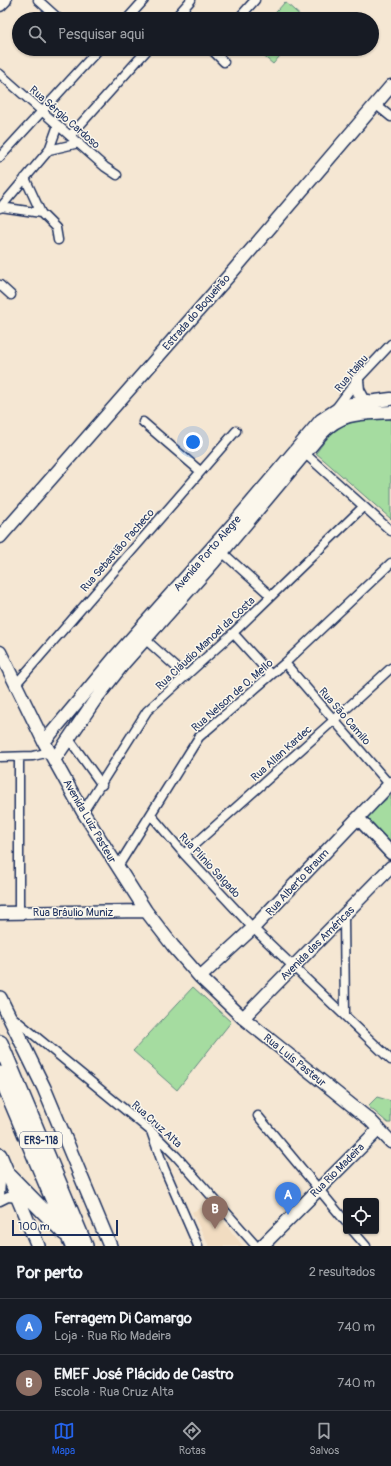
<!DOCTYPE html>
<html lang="pt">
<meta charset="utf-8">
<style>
body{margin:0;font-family:Pangolin,sans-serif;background:#20242c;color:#f1f3f6}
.controls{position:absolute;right:12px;bottom:12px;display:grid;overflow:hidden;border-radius:4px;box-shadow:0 1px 3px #0004}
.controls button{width:36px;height:36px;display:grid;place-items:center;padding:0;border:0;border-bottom:1px solid #363941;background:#171b24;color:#f1f3f6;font:20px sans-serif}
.scale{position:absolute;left:12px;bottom:10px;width:106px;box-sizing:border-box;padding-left:4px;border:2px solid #1b2f5e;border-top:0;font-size:11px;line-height:14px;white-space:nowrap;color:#1b2f5e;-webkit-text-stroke:3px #fbf7ec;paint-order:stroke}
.you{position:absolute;left:193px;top:442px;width:14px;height:14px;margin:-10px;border:3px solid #fff;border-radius:50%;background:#1a73e8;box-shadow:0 0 0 6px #1a73e833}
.badge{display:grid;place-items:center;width:26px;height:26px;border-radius:50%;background:#2563eb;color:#fff;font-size:13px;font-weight:700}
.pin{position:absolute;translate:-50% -33px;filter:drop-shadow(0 1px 2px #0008)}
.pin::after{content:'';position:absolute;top:21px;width:14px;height:12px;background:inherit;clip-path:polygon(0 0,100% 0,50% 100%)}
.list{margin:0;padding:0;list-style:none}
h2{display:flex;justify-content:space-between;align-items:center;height:52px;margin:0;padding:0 16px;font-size:17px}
h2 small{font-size:13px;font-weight:400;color:#9ea1a6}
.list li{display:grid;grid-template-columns:26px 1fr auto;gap:12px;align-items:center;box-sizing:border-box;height:56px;padding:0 16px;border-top:1px solid #363941}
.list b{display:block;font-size:15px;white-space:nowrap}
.list p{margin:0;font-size:13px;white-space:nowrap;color:#9ea1a6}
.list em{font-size:13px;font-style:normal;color:#9ea1a6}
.icon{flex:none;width:22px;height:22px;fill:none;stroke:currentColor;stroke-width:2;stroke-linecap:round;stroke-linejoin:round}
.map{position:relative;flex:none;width:391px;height:1246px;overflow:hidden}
.search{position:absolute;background:#171b24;box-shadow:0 1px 3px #0004;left:12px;right:12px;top:12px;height:44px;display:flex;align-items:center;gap:10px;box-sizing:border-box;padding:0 14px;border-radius:22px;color:#9ea1a6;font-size:15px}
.sheet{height:164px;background:#171b24}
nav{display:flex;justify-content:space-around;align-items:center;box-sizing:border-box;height:56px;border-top:1px solid #363941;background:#171b24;font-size:11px;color:#9ea1a6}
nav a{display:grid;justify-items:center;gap:2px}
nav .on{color:#2563eb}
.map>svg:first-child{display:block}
.built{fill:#f1dcc1}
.green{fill:#a5dca0;stroke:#60867f}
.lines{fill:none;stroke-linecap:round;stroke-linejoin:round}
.street-casing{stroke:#1b2f5e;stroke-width:11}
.secondary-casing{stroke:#1b2f5e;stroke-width:15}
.primary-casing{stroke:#1b2f5e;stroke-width:16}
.highway-casing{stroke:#1b2f5e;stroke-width:18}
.street{stroke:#fbf7ec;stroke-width:8}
.secondary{stroke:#fbf7ec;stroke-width:12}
.primary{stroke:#fbf7ec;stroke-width:13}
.highway{stroke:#fbf7ec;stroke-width:15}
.labels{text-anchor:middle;stroke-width:3;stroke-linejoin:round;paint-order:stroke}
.shield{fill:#fbf7ec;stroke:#5e6b89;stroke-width:1}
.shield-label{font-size:10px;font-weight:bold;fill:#1b2f5e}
.street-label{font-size:11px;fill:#1b2f5e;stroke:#fbf7ec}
</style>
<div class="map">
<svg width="391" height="1246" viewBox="0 0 391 1246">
<rect width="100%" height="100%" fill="#f5e7d3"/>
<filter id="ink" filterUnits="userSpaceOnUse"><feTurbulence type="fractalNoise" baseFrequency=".025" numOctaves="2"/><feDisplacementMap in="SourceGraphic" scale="8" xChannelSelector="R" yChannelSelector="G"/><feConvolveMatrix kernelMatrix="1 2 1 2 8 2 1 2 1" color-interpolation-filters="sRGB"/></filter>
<g filter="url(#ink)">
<path class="built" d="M209,1204l34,42h-34l-17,-34z"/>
<path class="green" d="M285,2l19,17h-34z
M255,49h31l-13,15z
M391,419v100l-75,-66c6,-8 13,-18 21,-24 14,-10 37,-10 54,-10z
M391,795v52l-27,-28z
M193,987l38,35 -54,68 -44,-39z
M377,1097l14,4v22h-3l-20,-17z"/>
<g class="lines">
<defs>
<path id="street" d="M38,0l21,19
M127,19l17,-19
M174,19l17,-19
M238,19l17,-19
M211,49l13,13
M0,74l105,93 12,8
M375,104l16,13
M70,136l78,-87
M49,150l30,-7
M0,157l99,-108
M25,178l16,35 15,15 2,12
M1,207l40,6
M0,208l49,-58 9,-25
M0,285l11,10
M337,407l20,-27 34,-36
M143,422l57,49
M301,450l90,81
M222,552l49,44
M233,633l38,42
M146,640l40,36
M285,663l104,121
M16,684l220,-253
M69,739l33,46
M0,757l33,-1 17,-4
M19,757v155
M83,812l64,-101 86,-78 130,-126
M151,815l33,39 69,74 138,132
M184,854l150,-134 57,-52
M117,868l82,-131 86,-74 106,-100
M344,915l1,101
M11,1016l141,116 24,24 80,90
M258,1116l88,106
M152,1134l12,34 34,78
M0,1195l2,-26
M0,1201l8,-4 11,1
M353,1231l13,15"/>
<path id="secondary" d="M0,5l5,-5
M357,380l1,10 6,11h5
M0,537l233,-266 158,-185
M0,652l44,90 39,70 63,99 27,35 27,31 43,41 127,102 21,22
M44,742l71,-85 118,-133 88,-104 23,-15 47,-6
M54,760l41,-60 29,-37 90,-101 108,-129c21,-22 40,-19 69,-21
M358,818l33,35
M0,913l146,-2
M200,977l53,-49 138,-145
M243,1018l148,-151
M262,1246l117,-117"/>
<path id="primary" d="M0,998l44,90 66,158
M0,1155l38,91"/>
<path id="highway" d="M0,1043l85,203
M0,1074l73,172
M8,1175l57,58"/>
</defs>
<use href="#street" class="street-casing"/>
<use href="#secondary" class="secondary-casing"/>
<use href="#primary" class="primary-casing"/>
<use href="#highway" class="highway-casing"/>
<use href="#street" class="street"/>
<use href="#secondary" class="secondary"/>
<use href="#primary" class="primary"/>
<use href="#highway" class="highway"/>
</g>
</g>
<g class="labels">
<rect class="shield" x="20" y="1132" width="42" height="16" rx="3"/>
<g class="shield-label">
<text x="41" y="1144">ERS-118</text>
</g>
<g class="street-label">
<text transform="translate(65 117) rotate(41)" y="4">Rua Sérgio Cardoso</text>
<text transform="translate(196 312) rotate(-49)" y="4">Estrada do Boqueirão</text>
<text transform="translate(351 373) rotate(-50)" y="4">Rua Itaipu</text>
<text transform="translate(117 550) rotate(-49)" y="4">Rua Sebastião Pacheco</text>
<text transform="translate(207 553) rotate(-49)" y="4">Avenida Porto Alegre</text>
<text transform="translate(205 643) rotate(-43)" y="4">Rua Cláudio Manoel da Costa</text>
<text transform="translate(232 695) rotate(-41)" y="4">Rua Nelson de O. Mello</text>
<text transform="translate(345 716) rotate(49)" y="4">Rua São Camilo</text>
<text transform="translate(281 753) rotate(-42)" y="4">Rua Allan Kardec</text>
<text transform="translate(90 821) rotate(60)" y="4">Avenida Luiz Pasteur</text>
<text transform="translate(210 865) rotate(47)" y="4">Rua Plínio Salgado</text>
<text transform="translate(297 882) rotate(-47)" y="4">Rua Alberto Braum</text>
<text x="73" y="916">Rua Bráulio Muniz</text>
<text transform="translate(317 943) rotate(-45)" y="4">Avenida das Américas</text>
<text transform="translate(295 1060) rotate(39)" y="4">Rua Luís Pasteur</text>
<text transform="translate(157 1124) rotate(42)" y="4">Rua Cruz Alta</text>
<text transform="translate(337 1170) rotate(-45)" y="4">Rua Rio Madeira</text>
</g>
</g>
</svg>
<div class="controls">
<button><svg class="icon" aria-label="locate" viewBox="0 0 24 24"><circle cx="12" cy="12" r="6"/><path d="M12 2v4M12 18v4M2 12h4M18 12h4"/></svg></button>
</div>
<div class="scale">100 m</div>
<div class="you"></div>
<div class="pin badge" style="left:288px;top:1215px;background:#3f7fe0">A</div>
<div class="pin badge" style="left:215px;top:1229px;background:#8d6e63">B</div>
<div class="search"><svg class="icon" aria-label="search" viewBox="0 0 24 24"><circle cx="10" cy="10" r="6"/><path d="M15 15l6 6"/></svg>Pesquisar aqui</div>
</div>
<section class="sheet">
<h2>Por perto<small>2 resultados</small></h2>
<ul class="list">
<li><span class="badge" style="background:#3f7fe0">A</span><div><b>Ferragem Di Camargo</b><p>Loja · Rua Rio Madeira</p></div><em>740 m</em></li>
<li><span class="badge" style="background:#8d6e63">B</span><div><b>EMEF José Plácido de Castro</b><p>Escola · Rua Cruz Alta</p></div><em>740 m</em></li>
</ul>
</section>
<nav>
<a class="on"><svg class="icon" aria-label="map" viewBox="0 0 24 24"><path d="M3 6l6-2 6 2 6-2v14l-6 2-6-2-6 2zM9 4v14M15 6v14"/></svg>Mapa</a>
<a><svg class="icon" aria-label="directions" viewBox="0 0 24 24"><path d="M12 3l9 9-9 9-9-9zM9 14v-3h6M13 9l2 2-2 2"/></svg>Rotas</a>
<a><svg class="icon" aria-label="saved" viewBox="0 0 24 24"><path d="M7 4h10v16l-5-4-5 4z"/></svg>Salvos</a>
</nav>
